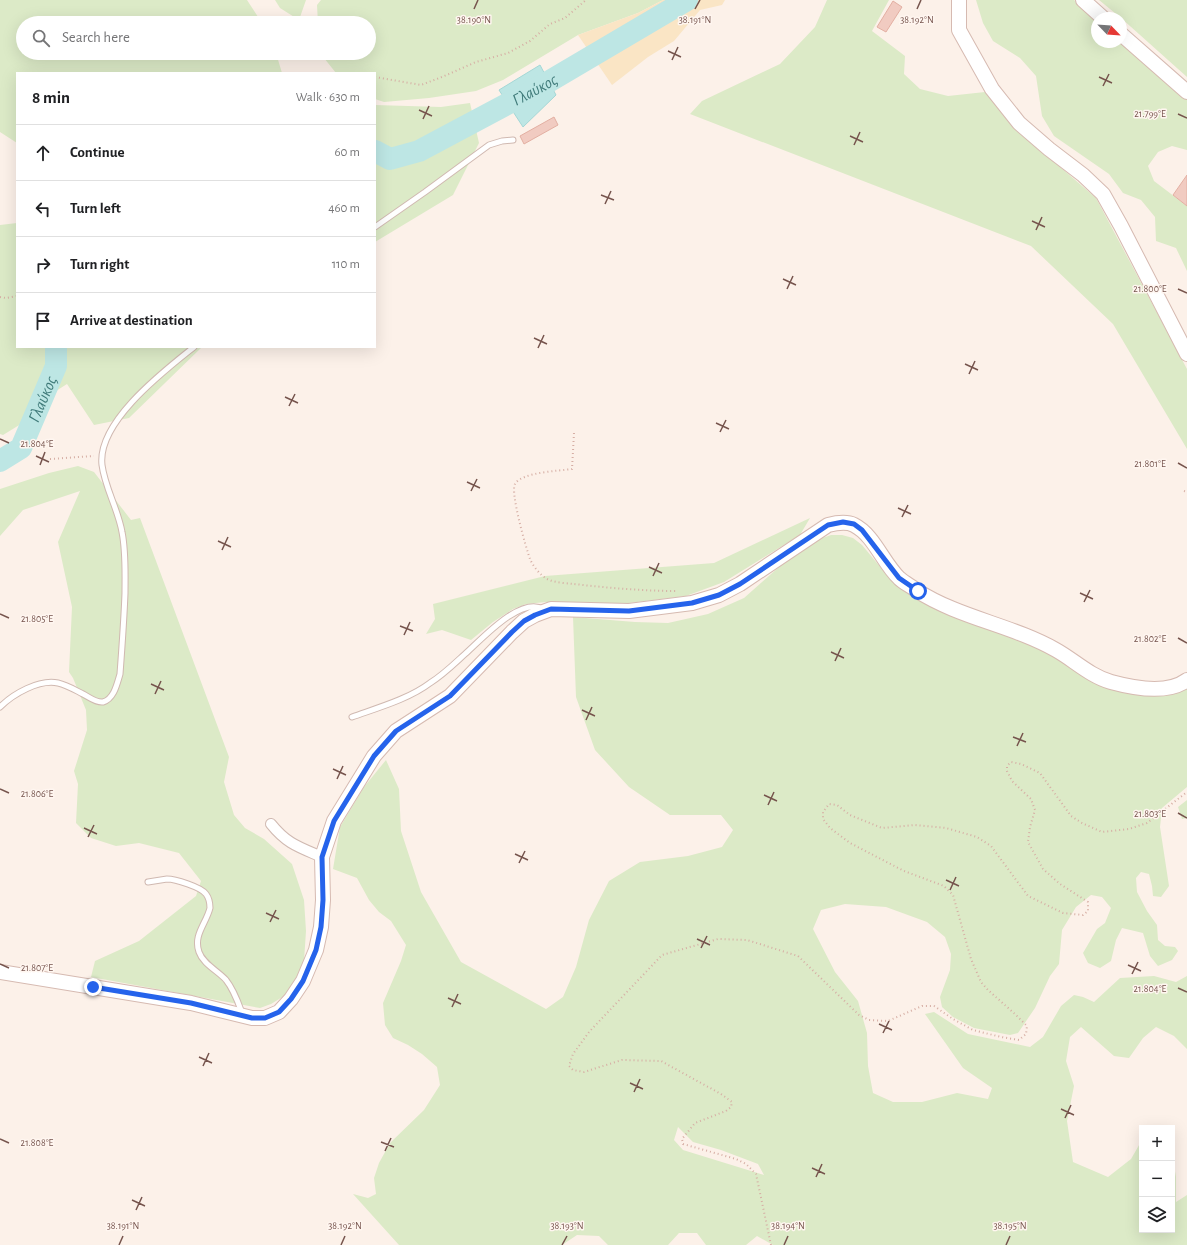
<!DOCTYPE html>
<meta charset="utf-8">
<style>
body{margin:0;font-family:"Alegreya Sans",sans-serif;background:#f6f6f6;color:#202124}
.controls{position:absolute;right:12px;bottom:12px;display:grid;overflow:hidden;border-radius:0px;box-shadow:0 4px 16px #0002}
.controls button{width:36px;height:36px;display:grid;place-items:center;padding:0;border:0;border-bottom:1px solid #e0e0e0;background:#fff;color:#202124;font:20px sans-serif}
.compass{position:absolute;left:1091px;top:12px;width:36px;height:36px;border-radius:50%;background:#fff;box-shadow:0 4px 16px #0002;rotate:115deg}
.stop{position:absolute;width:12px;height:12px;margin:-9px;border:3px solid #2563eb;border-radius:50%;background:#fff}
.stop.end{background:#2563eb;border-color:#fff;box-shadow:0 1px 4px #0008}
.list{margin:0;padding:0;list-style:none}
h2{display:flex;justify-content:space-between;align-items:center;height:52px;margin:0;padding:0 16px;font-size:17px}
h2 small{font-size:13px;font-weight:400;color:#757577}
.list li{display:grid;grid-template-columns:26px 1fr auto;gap:12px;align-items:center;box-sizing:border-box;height:56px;padding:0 16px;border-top:1px solid #e0e0e0}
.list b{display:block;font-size:15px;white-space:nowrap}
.list em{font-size:13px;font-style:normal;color:#757577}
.icon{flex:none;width:22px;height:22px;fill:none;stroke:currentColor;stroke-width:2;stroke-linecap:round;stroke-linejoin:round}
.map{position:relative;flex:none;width:1187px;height:1245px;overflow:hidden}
.search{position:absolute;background:#fff;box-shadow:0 4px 16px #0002;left:16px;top:16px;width:360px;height:44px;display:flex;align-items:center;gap:10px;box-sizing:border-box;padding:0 14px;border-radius:22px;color:#757577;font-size:15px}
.panel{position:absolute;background:#fff;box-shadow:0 4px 16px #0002;left:16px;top:72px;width:360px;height:276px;border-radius:0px}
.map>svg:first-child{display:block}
.green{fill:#dceac7;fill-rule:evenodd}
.sand{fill:#fae5c5}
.water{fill:#bde6e4;stroke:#a4d7d6}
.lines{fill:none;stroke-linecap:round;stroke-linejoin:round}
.river{stroke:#bde6e4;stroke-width:22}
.building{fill:#f1cbc1;stroke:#e3afa2}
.lane-casing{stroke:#d0b9b1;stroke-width:7}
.street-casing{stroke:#d0b9b1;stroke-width:12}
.secondary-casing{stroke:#d6bab1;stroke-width:16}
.path{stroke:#d6aea4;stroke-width:2;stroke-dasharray:1 3;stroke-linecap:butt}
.lane{stroke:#fff;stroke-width:5}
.street{stroke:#fff;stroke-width:10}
.secondary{stroke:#fff;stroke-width:14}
.route{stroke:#2563eb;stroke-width:5}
.ticks{fill:none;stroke:#76544d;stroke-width:1.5}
.labels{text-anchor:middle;stroke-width:3;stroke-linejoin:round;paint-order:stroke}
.water-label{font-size:17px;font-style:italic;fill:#407b7a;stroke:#fff6f0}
.ticks-label{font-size:10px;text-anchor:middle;fill:#76544d;stroke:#fff6f0;stroke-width:3;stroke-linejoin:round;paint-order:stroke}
</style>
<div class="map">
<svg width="1187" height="1245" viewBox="0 0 1187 1245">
<rect width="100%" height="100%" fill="#fcf1e9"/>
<path class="green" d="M0,0h247l15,23h-239v30h253l6,20h-265v70l-17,-11z
M275,0h31l-7,20 -19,-12z
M321,0h342l-25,13 -60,22 -75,45 -27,11 -47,7 -45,4 -9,-3v-26h-39l-16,-20h49v-30h-51l-1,-18z
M827,0h62l-17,31 33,25 -1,18 16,15 28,7 37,-4 37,42 74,64 91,171v80l-74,-125 -82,-78 -341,-132 12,-13 78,-37 35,-37z
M976,0h98l23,18v24h24l66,54v54l-15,-4 -14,6 -10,14 6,15 33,25v65l-11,-23 -20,-7 -1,-24 -14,-17 -18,-7 -14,-19 -55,-38 -12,-20 -6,-40 -16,-18 -27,-17 -10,-18z
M1099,0h88v77l-66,-59z
M470,103l9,40 -26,52 -78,47v-137l66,2z
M17,223v124h185l-73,71 -35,7 -27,-41 -22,14 -24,26 -18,11 -3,-1v-209z
M78,466l16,6 37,48 9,-2 89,239 -5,25 10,33 11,13 19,11 28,25 12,36 2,31 -2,30 -15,32 -18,11 -11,4 -169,-31 4,-16 44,-20 57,-45 5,-15 -22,-28 -40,-10 -23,3 -25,-8 -15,-15 2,-39 -4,-13 13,-41 -1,-20 -13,-32 -4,-6 3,-65 -14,-65 22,-51 -57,19 -23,26v-47l49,-16z
M810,518l-10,17 -76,47 -38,14 -73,9 -54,1 -13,-4 -20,2 -13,5 -20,13 -22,18 -29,-10 -16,4 9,-15 -2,-15 112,-28 169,-13z
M831,535h11l11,3 9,7 30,36 24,17 136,54 43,30 92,5v100l-25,21 -2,19 9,59 -8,11 -8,-1 -1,-10 -3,-12 -8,-2 -5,6 1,14 10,19 10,14 1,15 7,6 10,1 3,4 -6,9 -14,6 -8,-10 -7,-23 -21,-5 -6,12 -5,21 -11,7 -12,-5 -5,-10 14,-24 8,-6 6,-15 -9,-11 -11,-2 -15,12 -14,23 -3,34 -9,12 -15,32 -17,25 -8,2 -36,-7 -21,-11 -11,-10 -2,-10 10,-27 1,-16 -6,-17 -18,-15 -41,-15 -41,-3 -24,6 -8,19 22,43 23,29 9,32 1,33 5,27 20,9h29l35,-9 31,6 4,-11 -29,-20 -38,-54 9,-2 34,22 62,13 13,-10 18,-31 13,-11 9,2 11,5 26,-24 34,-2 22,6 11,-6v73l-13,-13 -18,-9 -13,11 -14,20 -15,-2 -33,-29 -11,10 -4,24 8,25 -7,35 6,41 35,15 23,-18 11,-19v90h30v-76l4,23v25l11,-7v50h-414l-16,-9 -11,9h-40l-9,-12h-18l-11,12h-60l-9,-9 -22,-1 -15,10h-163l-46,-51 15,4 8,-4 -2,-16 5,-15 11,-20 34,-33 16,-25 -3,-18 -15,-13 -14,-9 -15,-7 -8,-13 -2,-22 18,-42 5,-16 -15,-24 -12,-9 -10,-12 -12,-22 -24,-9 7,-42 24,-40 22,-27 13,29 2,42 20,61 40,70 85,47 17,-12 13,-30 13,-47 20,-39 31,-19 48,-6 34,-9 11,-17 -12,-15h-51l-41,-28 -34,-37 -19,-53 -3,-80 62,5 33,1 40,-9 36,-16 51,-45 19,-12zM678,1127l15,15 28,8 37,14 6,11 -81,-25 -9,-10z
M1187,800v18l-5,1 -4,-12z"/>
<path class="sand" d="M663,0h62l-3,5 -22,5 -26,31 -26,16 -36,28 -34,-50 60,-22z"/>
<path class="water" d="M540,65l16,30 -33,32 -24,-37z"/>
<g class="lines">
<g class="river">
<path id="s1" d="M375,151l15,8 29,-8 124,-66 144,-85"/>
<path id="s2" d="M0,461l21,-13 35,-82v-19"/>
</g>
</g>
<path class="building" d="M893,1l9,6 -16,25 -9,-5z
M554,117l4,8 -34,19 -4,-8z
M1187,175v31l-14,-11z"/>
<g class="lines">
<defs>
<path id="lane" d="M375,227l50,-35 64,-47 13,-4 11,-1
M0,707c13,-13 39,-28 58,-24 9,2 17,7 25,11 6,3 13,9 20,8 11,-3 14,-18 17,-28 2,-27 4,-54 5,-81 0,-21 1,-41 -3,-61 -4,-23 -17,-44 -20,-67 -5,-43 62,-94 92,-118
M352,717c25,-9 57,-18 78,-34 13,-8 24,-19 35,-29 16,-14 55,-58 78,-45
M148,882c6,-1 13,-2 19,-3 8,0 34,8 39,15 3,4 4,10 4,14 -4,16 -17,27 -11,44 4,12 19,19 27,28 8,10 12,22 16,33"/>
<path id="street" d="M271,824c16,20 28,23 51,33"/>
<path id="secondary" d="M959,0v30l33,59 27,34 30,26 34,26 20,19 18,32 66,128
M1083,0l20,18
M1121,34l66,58
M0,972l191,31 61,15h13l14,-6 12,-13 12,-18 13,-31 5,-23 2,-27 -1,-43 12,-36 40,-65 22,-25 54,-35 62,-64 12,-11 11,-6 16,-6 78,2 63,-8 27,-8 21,-11 88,-59c8,-2 18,-4 26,0 20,10 29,38 45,53 5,5 12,8 17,12 43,28 96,35 140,60 18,10 34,26 55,32 22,6 56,13 76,-2"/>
</defs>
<use href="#lane" class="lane-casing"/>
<use href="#street" class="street-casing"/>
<use href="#secondary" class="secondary-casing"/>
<path class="path" d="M375,77l46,8 21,-8 34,-15 32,-9 22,-12 20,-17 15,-6 21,-18
M0,297l6,1 11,-2
M574,433l-2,36c-13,2 -50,3 -57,15 -5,8 11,64 15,75 3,7 10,16 17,20 8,4 19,4 27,5 35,4 69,7 104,7
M50,459l44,-3
M1184,491l3,1
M771,1245l-15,-71 -10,-10 -10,-5 -53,-15 -1,-5 13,-16 31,-12 5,-4 1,-5 -11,-8 -60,-33 -39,-1 -38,12 -11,-2 -4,-4 4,-12 16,-22 73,-77 56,-16 29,1 51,16 61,59 10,5 19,1 34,-15h12l19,13 20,11 28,7 18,3 7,-6 1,-8 -12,-12 -27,-24 -7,-8 -10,-23 -18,-64 -9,-9 -40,-15 -54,-28 -20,-15 -7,-9v-7l6,-8 8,1 13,10 32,13 33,-3 31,3 31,9 14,9 37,50 35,17 20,2 5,-4v-9l-28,-18 -17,-15 -15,-27 2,-15 5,-17 -4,-11 -19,-18 -5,-10v-5l4,-4 10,2 19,9 31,43 11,7 20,9 27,-3 18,-6 40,-31"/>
<use href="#lane" class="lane"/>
<use href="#street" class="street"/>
<use href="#secondary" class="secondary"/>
</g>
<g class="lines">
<path class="route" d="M93,987l98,16 61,15h13l14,-6 12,-13 12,-18 13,-31 5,-23 2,-27 -1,-43 12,-36 40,-65 22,-25 54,-35 62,-64 12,-11 11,-6 16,-6 78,2 63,-8 27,-8 21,-11 88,-59 15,-3 11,2 8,6 37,48 19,13"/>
</g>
<path class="ticks" d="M474,9l4,-9M695,9l5,-9M917,9l4,-9M668,51l13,6M672,60l6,-13M1099,77l13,6M1103,86l6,-12M419,110l13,6M1178,114l9,4M423,119l6,-13M850,136l13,6M854,145l6,-13M601,195l13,5M605,204l6,-13M1032,221l13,6M1036,230l6,-13M783,279l13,6M787,289l6,-13M1178,289l9,4M534,338l13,6M538,348l6,-13M965,364l13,6M969,374l6,-13M285,397l13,6M289,406l6,-12M716,423l13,6M720,432l6,-12M0,439l9,4M36,456l13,6M1178,463l9,5M40,465l5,-13M467,482l13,6M471,491l6,-12M898,508l13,6M902,517l6,-12M218,541l13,6M222,550l6,-13M649,567l13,6M653,576l6,-13M1080,593l13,6M1084,602l6,-12M0,614l9,4M400,626l13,5M404,635l6,-13M1178,638l9,5M831,652l13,6M835,661l6,-13M151,684l13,6M155,694l6,-13M582,710l13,6M586,720l6,-13M1013,737l13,5M1017,746l6,-13M333,769l13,6M337,779l6,-13M0,789l9,4M764,795l13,6M768,805l6,-13M1178,813l9,5M84,828l13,6M88,837l6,-12M515,854l13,6M519,863l6,-12M946,880l13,6M950,890l6,-13M266,913l13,6M270,922l6,-12M697,939l13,6M701,948l6,-12M0,964l9,4M1128,965l13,6M1132,974l6,-12M1178,988l9,4M448,998l13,6M452,1007l6,-13M879,1024l13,6M883,1033l6,-12M199,1057l13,6M203,1066l6,-13M630,1083l13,6M634,1092l6,-13M1061,1109l13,6M1065,1118l6,-13M0,1139l9,4M381,1142l13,5M385,1151l6,-13M812,1168l13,6M816,1177l6,-13M132,1200l13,6M136,1210l6,-13M119,1245l4,-9M341,1245l4,-9M562,1245l5,-9M784,1245l4,-9M1006,1245l4,-9"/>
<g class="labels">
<g class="water-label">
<text dy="6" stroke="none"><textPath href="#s1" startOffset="178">Γλαύκος</textPath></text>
<text dy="6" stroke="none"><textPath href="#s2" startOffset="78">Γλαύκος</textPath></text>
</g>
</g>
<g class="ticks-label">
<text x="474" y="23">38.190°N</text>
<text x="695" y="23">38.191°N</text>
<text x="917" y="23">38.192°N</text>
<text x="1150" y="117">21.799°E</text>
<text x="1150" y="292">21.800°E</text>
<text x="37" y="447">21.804°E</text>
<text x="1150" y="467">21.801°E</text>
<text x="37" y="622">21.805°E</text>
<text x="1150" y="642">21.802°E</text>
<text x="37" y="797">21.806°E</text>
<text x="1150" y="817">21.803°E</text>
<text x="37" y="971">21.807°E</text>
<text x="1150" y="992">21.804°E</text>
<text x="37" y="1146">21.808°E</text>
<text x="123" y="1229">38.191°N</text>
<text x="345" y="1229">38.192°N</text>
<text x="567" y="1229">38.193°N</text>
<text x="788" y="1229">38.194°N</text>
<text x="1010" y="1229">38.195°N</text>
</g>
</svg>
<div class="controls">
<button>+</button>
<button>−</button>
<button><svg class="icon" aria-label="layers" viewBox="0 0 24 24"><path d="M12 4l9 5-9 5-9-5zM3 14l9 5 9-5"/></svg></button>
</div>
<svg class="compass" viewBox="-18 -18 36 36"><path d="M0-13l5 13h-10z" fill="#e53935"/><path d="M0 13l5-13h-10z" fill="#757577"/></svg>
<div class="stop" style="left:918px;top:591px"></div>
<div class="stop end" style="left:93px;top:987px"></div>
<div class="search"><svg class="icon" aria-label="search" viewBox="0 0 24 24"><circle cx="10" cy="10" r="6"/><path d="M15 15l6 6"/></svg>Search here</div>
<section class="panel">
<h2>8 min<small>Walk · 630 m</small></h2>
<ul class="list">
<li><svg class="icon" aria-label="ahead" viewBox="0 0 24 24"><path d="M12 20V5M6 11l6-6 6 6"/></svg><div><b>Continue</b></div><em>60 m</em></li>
<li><svg class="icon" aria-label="left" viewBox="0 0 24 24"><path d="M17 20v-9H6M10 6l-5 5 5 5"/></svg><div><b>Turn left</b></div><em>460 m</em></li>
<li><svg class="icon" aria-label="right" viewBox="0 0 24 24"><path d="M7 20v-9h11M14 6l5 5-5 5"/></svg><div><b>Turn right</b></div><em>110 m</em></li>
<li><svg class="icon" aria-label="arrive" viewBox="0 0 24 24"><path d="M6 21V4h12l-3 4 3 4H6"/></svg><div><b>Arrive at destination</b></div></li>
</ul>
</section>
</div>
